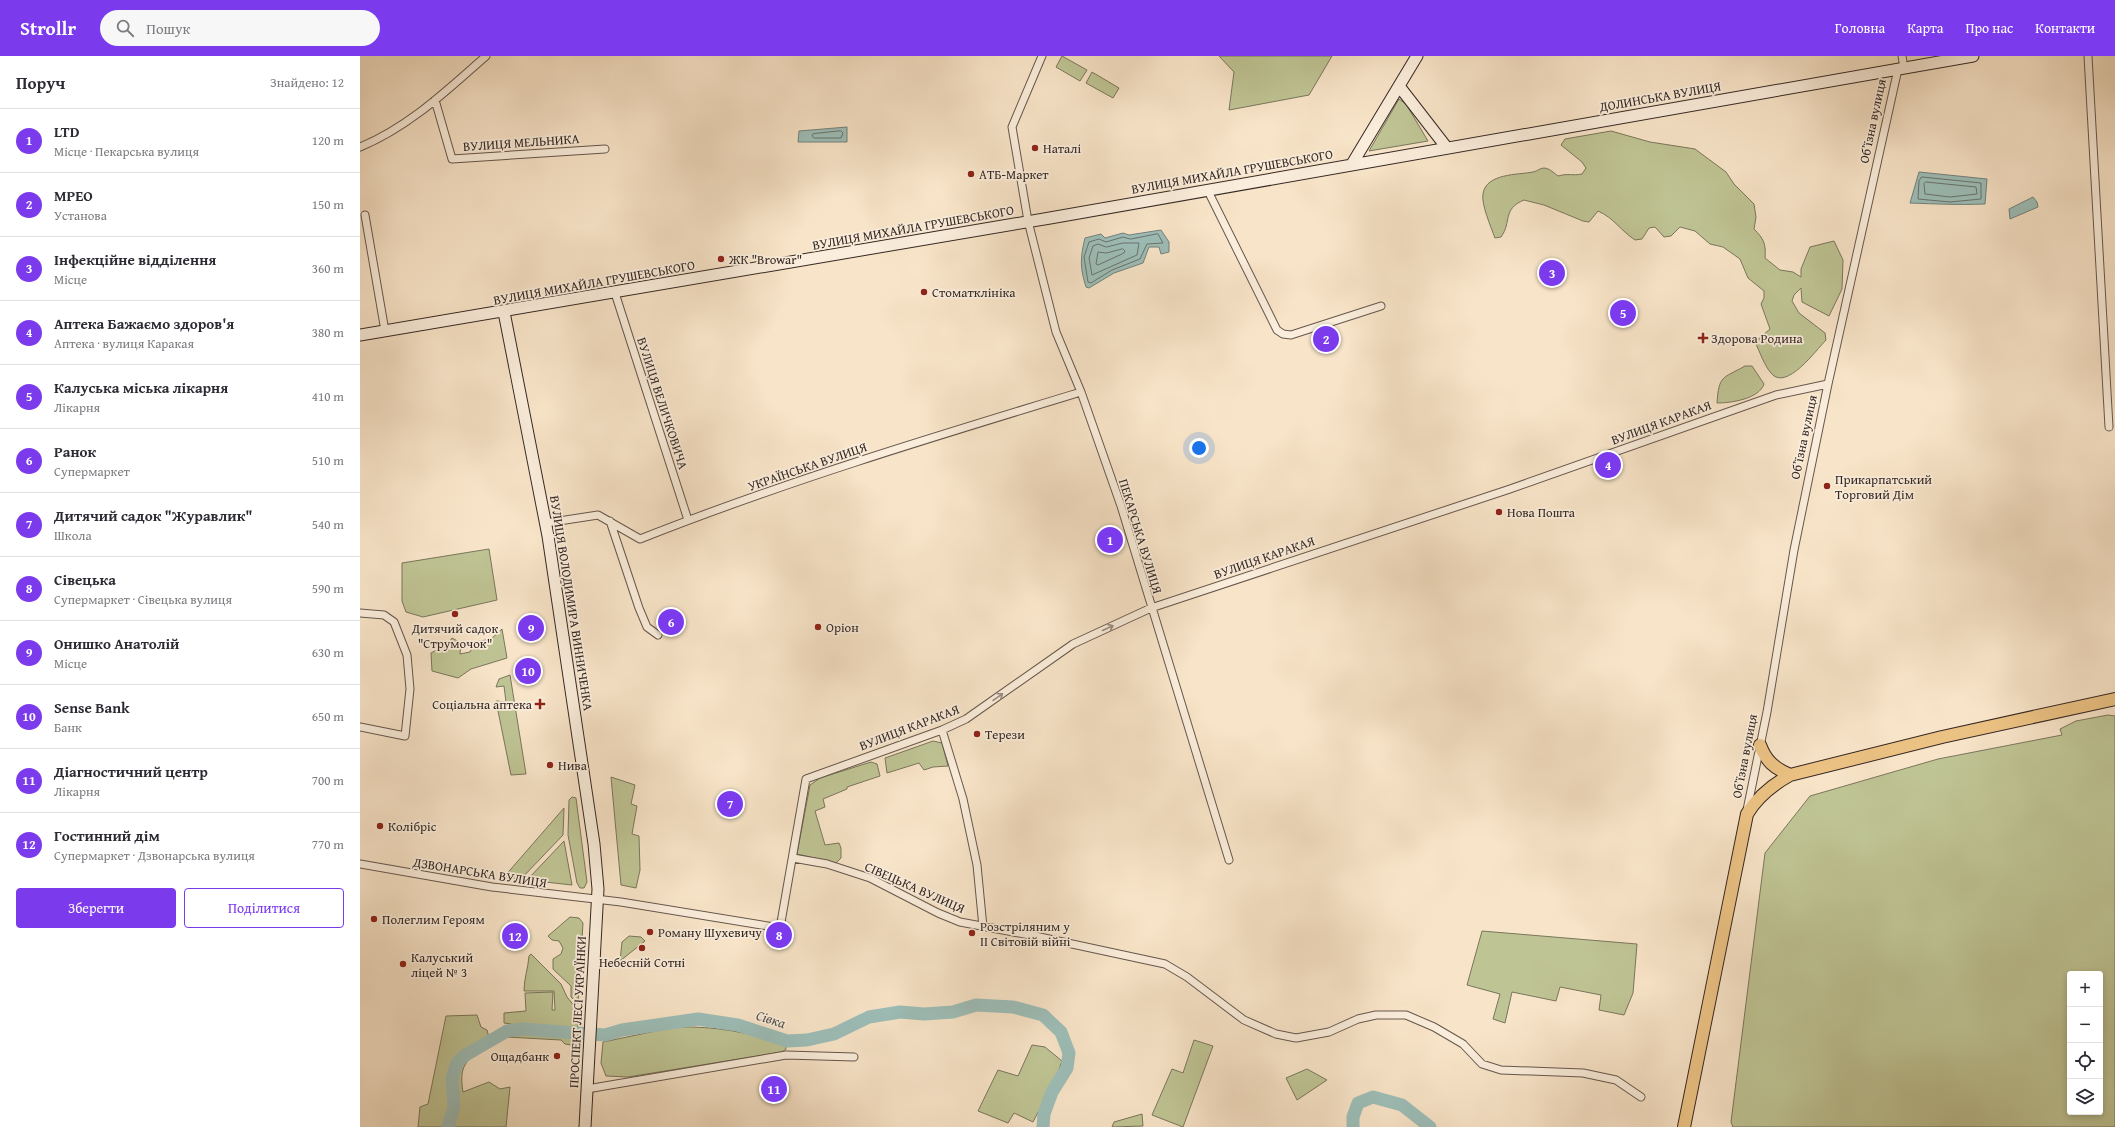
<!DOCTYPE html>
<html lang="uk">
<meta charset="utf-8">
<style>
body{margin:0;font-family:"Gentium Book Plus",serif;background:#f7f7f7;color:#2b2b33}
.controls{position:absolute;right:12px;bottom:12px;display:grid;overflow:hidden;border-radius:4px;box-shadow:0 2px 6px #0003}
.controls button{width:36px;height:36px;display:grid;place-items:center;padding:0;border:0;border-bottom:1px solid #e1e1e2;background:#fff;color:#2b2b33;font:20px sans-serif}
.you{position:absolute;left:839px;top:392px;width:14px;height:14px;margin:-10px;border:3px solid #fff;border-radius:50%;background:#1a73e8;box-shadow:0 0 0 6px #1a73e833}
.badge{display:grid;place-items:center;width:26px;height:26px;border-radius:50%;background:#7c3aed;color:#fff;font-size:13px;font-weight:700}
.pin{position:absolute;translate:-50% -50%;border:2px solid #fff;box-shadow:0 1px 4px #0006}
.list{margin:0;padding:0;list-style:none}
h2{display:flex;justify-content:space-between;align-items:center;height:52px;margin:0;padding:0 16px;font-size:17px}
h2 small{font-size:13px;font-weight:400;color:#7c7c81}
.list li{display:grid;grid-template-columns:26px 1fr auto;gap:12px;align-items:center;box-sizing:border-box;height:64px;padding:0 16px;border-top:1px solid #e1e1e2}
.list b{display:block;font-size:15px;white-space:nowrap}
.list p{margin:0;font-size:13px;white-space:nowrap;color:#7c7c81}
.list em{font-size:13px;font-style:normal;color:#7c7c81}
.actions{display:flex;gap:8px;padding:12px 16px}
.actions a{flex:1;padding:9px 0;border:1px solid #7c3aed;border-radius:4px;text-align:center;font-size:14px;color:#7c3aed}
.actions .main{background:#7c3aed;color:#fff}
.icon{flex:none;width:22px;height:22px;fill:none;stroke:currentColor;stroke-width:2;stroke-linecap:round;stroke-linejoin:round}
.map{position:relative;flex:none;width:1755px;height:1071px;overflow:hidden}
header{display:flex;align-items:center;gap:24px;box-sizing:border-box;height:56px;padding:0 20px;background:#7c3aed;color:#fff}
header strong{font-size:19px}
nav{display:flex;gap:22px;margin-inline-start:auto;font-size:14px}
.search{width:280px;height:36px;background:#f7f7f7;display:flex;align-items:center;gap:10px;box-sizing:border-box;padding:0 14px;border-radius:22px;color:#7c7c81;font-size:15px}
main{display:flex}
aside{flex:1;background:#fff}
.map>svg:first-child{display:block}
.green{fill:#bfc494;stroke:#7a765c;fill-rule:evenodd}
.water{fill:#9dbeb8;stroke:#73827d}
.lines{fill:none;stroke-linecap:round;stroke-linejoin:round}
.shore{stroke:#69736e;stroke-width:1}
.river{stroke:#9dbeb8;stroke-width:13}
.street-casing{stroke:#66574d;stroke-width:9}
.secondary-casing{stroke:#352824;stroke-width:13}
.primary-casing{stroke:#352824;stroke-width:14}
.street{stroke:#faeddb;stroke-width:7}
.secondary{stroke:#faeddb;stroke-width:11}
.primary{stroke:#ecc284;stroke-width:12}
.oneway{stroke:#988a80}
.poi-dot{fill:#8f2418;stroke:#faeddb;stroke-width:1.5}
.labels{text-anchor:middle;stroke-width:3.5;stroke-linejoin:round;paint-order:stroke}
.street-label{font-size:13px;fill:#352824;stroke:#faeddb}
.poi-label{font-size:13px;fill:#352824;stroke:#faeddb;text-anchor:start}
.water-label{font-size:14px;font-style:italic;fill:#545550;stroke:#faeddb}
</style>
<header>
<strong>Strollr</strong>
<div class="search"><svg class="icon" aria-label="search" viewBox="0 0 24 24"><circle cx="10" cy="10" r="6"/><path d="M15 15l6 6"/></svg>Пошук</div>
<nav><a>Головна</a><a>Карта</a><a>Про нас</a><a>Контакти</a></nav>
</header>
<main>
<aside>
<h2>Поруч<small>Знайдено: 12</small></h2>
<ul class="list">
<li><span class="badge">1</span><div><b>LTD</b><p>Місце · Пекарська вулиця</p></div><em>120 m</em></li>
<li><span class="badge">2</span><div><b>МРЕО</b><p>Установа</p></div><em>150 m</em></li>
<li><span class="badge">3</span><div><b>Інфекційне відділення</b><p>Місце</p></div><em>360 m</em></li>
<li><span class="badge">4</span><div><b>Аптека Бажаємо здоров'я</b><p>Аптека · вулиця Каракая</p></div><em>380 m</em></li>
<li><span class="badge">5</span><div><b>Калуська міська лікарня</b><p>Лікарня</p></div><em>410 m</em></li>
<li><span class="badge">6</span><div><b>Ранок</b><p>Супермаркет</p></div><em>510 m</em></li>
<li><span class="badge">7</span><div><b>Дитячий садок &quot;Журавлик&quot;</b><p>Школа</p></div><em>540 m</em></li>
<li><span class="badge">8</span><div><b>Сівецька</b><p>Супермаркет · Сівецька вулиця</p></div><em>590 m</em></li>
<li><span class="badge">9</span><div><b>Онишко Анатолій</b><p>Місце</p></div><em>630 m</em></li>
<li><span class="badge">10</span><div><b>Sense Bank</b><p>Банк</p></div><em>650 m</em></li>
<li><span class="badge">11</span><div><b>Діагностичний центр</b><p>Лікарня</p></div><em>700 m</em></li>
<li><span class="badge">12</span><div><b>Гостинний дім</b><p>Супермаркет · Дзвонарська вулиця</p></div><em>770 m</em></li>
</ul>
<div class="actions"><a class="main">Зберегти</a><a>Поділитися</a></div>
</aside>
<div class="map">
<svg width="1755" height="1071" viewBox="0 0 1755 1071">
<rect width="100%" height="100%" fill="#f8e4c8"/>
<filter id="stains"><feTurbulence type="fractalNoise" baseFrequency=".005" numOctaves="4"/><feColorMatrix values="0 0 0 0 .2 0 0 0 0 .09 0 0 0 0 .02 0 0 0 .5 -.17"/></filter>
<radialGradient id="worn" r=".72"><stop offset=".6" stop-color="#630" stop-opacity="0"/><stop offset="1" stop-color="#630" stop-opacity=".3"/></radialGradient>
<path class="green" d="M702,0l25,14 -7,11 -24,-14z
M859,0h113l-23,39 -80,15 5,-38z
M732,16l27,16 -6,10 -27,-15z
M1039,43l7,5 22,37 -59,10z
M1251,75l39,11 45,7 31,23 8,12 20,20 2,13 -2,12c10,10 12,15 11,29l15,12 13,2 8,5v-8l9,-22 24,-6 9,19 -1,29 -13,27 -27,-14 -1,-14 -7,7 -2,6 7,12 26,20 1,7c-10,10 -40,52 -55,33 -7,-8 -11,-21 -16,-31l15,-13 -9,-25 3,-6v-7l-16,-13 -8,-19 -17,-12 -13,-3 -15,-13 -15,-4 -9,9 -7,1 -9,-10 -6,1 -7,11 -7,1c-15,-10 -21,-22 -37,-29l-9,11 -6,-1 -39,-16 -20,-5c-22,9 -12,22 -23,37l-6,1c-4,-11 -14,-34 -12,-44 3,-21 35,-19 50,-22 5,-1 9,-6 15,-3 3,1 7,5 10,7 11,-3 14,0 24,-2l4,-6 -4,-6 -21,-17 4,-6z
M1385,310h7l12,18c-5,15 -33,19 -47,19 2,-28 5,-24 28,-37z
M129,493l8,51 -74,17 -17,-5 -4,-11v-38z
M142,573l5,29 -36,11 -13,9 -26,-7 -1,-18 17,-9 4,-6 9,5 -1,11 10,-2 5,-10 16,-3z
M150,619l16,99 -15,1 -15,-74 10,1 -2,-16 -8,1 3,-8z
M1748,659l7,1v411h-382l-2,-5 34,-269 45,-57 128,-37 124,-24 -2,-6 16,-8zM1710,918h30v138h-30z
M573,685l9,2 6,23 -15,1 -9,3 -5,-7 -32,10 -2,-15z
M511,706l6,2 3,12 -33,11v2l-24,10 2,8 -10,4 10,34 14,-2 2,5v10l-5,5 -39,-9 13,-69 10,-7z
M251,721l24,8 -4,19 6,2 -5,28 7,2 1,34 -4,18 -15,-3z
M212,741l4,1 11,84 -3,6h-4l-3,-5 -9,-48 1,-35z
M204,752l-1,27 -43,45 -16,-3z
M204,785l8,44 -45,-5z
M210,861l9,1 4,5 -5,81 -7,-7v-11l-18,-17v-10l8,-5 2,-6 -4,-7 -7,-1 -4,-4z
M1122,875l155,13 -4,49 -9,22 -25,-5 2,-15 -41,-8 -4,14 -44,-9 -7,31 -12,-4 7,-25 -33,-9z
M269,880l12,1 4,4 -25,20 2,-19z
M171,898l30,30 6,13 9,11 2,9 -1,29 -12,-2 -4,-4 -55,-3 5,-13 -7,-1v-10l22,-2 -1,-18 28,-1 -1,18h3l-1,-19h-30c0,-13 4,-22 5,-35z
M117,959l4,12 6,3 4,15c-23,13 -33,18 -28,47l26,-10 11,7 10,-2 -4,40h-88l2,-20 8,-3 18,-88z
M315,971c42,-1 70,5 111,17v5l-4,3 -154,25 -22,-1 -5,-13 2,-21z
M834,984l19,6 -30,81 -31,-12 20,-46 11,4z
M672,989l13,2 17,14 -6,17 -23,44 -19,-9 -6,10 -30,-12 20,-41 20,6z
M947,1013l20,11 -30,20 -11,-22z
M782,1058l1,12 -31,1 2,-5z"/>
<path class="water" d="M487,71v15h-49l1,-11z
M1559,116l68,7 -2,25c-27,1 -48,0 -75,-1z
M1673,141l4,5 1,5 -28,12 -1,-10z
M801,174l8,12v10l-8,2 -2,-7h-10l-6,16 -29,10 -25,15 -3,-1c-6,-19 -6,-29 -1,-49l16,-4 4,4 18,-5 6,2z"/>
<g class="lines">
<path class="shore" d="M481,75l2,2 -2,5h-27l-2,-2 1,-2z
M1562,121l59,6v16l-31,3 -32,-3 1,-18z
M1566,126l50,5 1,7 -27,3 -25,-3 -1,-10z
M798,178l5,9 -16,1 -7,15 -28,11 -21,13 -3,-1 -4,-25 5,-15 10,-3 7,3 17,-5 7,2z
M763,187h16l-2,12 -45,20 -3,-17 4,-12 5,-2 8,3z
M763,193l2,2 -1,2 -26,12 -2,-1 2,-12 8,1z"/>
<path class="river" d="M88,1071l6,-20 -2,-29 5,-15 7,-7 43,-25 15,-2 83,6 17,-5 76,-11 40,6 49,16 20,-1 27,-6 35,-17 31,-5 24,2 29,-2 23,-7 37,2 30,8 18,17 8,21 -2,15 -15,24 -8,22 -1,13
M993,1071v-10l5,-14 15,-6 29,8 28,22"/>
<defs>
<path id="street" d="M682,0l-30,71 16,94 28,111 25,60 40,114 108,354
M1542,0l2,12
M1728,0l21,371
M75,44l17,59 153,-10
M0,91c49,-20 87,-57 126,-91
M847,133l70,141 6,4 8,1 90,-29
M5,159l20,116
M255,237l73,227
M250,465l29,87 8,19 11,8
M186,467l52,-8 42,24c144,-57 293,-102 441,-147
M0,557l24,2 10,7 13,33 3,34 -5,47 -45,-9
M582,674l21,69 14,66 6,62
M1387,754l20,-98 27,-162 34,-166 70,-315
M433,802l34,6 43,14 68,35 22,9 75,14 130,28 22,13 57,43 32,14 20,4 33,-6 29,-13 18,-4h30l28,12 29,17 19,20 19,6 82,3 33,7 25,17
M0,808l132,23 129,15 159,26 26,-149 136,-49 24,-11 107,-75 78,-36 359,-119 266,-94 52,-11
M227,1033l199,-34 68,2"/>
<path id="secondary" d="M1039,30l48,62
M992,108l65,-108
M144,256l44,224 46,308 4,45 -13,238
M0,279l690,-117 923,-162"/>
<path id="primary" d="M1400,689c6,16 14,23 30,30
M1324,1071l63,-313c11,-18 25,-29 43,-39l152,-38 173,-38"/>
</defs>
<use href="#street" class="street-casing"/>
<use href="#secondary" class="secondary-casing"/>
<use href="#primary" class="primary-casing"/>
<use href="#street" class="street"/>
<use href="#secondary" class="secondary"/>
<use href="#primary" class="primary"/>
</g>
<defs><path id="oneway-shaft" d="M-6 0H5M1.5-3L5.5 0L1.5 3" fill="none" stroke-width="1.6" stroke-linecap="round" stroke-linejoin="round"/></defs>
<g class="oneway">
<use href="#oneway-shaft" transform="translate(748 572) rotate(-25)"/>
<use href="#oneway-shaft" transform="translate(638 641) rotate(-35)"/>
</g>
<g class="poi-dot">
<circle cx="675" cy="92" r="4"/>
<circle cx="611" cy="118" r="4"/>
<circle cx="361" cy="203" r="4"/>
<circle cx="564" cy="236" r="4"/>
<path d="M1341 276h4v4h4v4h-4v4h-4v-4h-4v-4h4z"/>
<circle cx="1467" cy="430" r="4"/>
<circle cx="1139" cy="456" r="4"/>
<circle cx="95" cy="558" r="4"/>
<circle cx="458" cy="571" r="4"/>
<path d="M178 642h4v4h4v4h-4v4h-4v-4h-4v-4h4z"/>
<circle cx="617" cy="678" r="4"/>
<circle cx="190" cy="709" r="4"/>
<circle cx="20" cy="770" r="4"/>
<circle cx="14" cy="863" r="4"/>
<circle cx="290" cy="876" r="4"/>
<circle cx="612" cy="877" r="4"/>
<circle cx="282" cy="892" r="4"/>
<circle cx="43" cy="908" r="4"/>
<circle cx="197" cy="1000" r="4"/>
</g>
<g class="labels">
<g class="street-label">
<text transform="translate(1300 40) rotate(-10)" y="5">ДОЛИНСЬКА ВУЛИЦЯ</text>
<text transform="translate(1512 65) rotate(-78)" y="5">Обʼїзна вулиця</text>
<text transform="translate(161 86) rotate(-4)" y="5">ВУЛИЦЯ МЕЛЬНИКА</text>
<text transform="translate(872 115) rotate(-10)" y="5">ВУЛИЦЯ МИХАЙЛА ГРУШЕВСЬКОГО</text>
<text transform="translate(553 171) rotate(-10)" y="5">ВУЛИЦЯ МИХАЙЛА ГРУШЕВСЬКОГО</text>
<text transform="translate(234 226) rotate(-10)" y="5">ВУЛИЦЯ МИХАЙЛА ГРУШЕВСЬКОГО</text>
<text transform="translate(303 347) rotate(72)" y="5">ВУЛИЦЯ ВЕЛИЧКОВИЧА</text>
<text transform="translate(1301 366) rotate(-20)" y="5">ВУЛИЦЯ КАРАКАЯ</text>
<text transform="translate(1443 381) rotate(-78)" y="5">Обʼїзна вулиця</text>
<text transform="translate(447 410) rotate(-19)" y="5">УКРАЇНСЬКА ВУЛИЦЯ</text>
<text transform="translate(781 480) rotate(73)" y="5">ПЕКАРСЬКА ВУЛИЦЯ</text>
<text transform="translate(904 501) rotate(-19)" y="5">ВУЛИЦЯ КАРАКАЯ</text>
<text transform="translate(212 547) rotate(81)" y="5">ВУЛИЦЯ ВОЛОДИМИРА ВИННИЧЕНКА</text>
<text transform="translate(549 671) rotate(-21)" y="5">ВУЛИЦЯ КАРАКАЯ</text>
<text transform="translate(1384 700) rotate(-79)" y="5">Обʼїзна вулиця</text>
<text transform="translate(120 816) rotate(9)" y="5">ДЗВОНАРСЬКА ВУЛИЦЯ</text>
<text transform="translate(555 831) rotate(24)" y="5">СІВЕЦЬКА ВУЛИЦЯ</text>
<text transform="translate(217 956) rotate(-87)" y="5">ПРОСПЕКТ ЛЕСІ УКРАЇНКИ</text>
</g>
<g class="poi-label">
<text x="683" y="97">Наталі</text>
<text x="619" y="123">АТБ-Маркет</text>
<text x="369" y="208">ЖК "Browar"</text>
<text x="572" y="241">Стоматклініка</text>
<text x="1351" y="287">Здорова Родина</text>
<text x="1475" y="428">Прикарпатський<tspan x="1475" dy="15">Торговий Дім</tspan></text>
<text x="1147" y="461">Нова Пошта</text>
<text x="466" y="576">Оріон</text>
<text x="95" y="577" text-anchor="middle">Дитячий садок<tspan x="95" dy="15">"Струмочок"</tspan></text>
<text x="172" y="653" text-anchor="end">Соціальна аптека</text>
<text x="625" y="683">Терези</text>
<text x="198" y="714">Нива</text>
<text x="28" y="775">Колібріс</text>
<text x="22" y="868">Полеглим Героям</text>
<text x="620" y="875">Розстріляним у<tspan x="620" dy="15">II Світовій війні</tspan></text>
<text x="298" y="881">Роману Шухевичу</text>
<text x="51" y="906">Калуський<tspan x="51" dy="15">ліцей № 3</tspan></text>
<text x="282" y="911" text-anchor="middle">Небесній Сотні</text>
<text x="189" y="1005" text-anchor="end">Ощадбанк</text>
</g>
<g class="water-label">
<text transform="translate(411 963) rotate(18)" y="5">Сівка</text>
</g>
</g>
<rect width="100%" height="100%" filter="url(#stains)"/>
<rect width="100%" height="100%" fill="url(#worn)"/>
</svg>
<div class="controls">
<button>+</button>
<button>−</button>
<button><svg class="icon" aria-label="locate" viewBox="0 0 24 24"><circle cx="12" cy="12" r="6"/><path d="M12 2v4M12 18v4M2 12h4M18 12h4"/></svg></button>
<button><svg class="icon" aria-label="layers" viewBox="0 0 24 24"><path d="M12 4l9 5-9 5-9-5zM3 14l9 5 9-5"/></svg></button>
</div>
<div class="you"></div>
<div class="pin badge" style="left:750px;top:484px">1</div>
<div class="pin badge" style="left:966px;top:283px">2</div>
<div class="pin badge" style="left:1192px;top:217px">3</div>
<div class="pin badge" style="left:1248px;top:409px">4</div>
<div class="pin badge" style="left:1263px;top:257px">5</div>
<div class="pin badge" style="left:311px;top:566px">6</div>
<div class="pin badge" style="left:370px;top:748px">7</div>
<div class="pin badge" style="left:419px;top:879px">8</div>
<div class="pin badge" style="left:171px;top:572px">9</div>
<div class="pin badge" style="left:168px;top:615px">10</div>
<div class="pin badge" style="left:414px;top:1033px">11</div>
<div class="pin badge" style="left:155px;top:880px">12</div>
</div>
</main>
